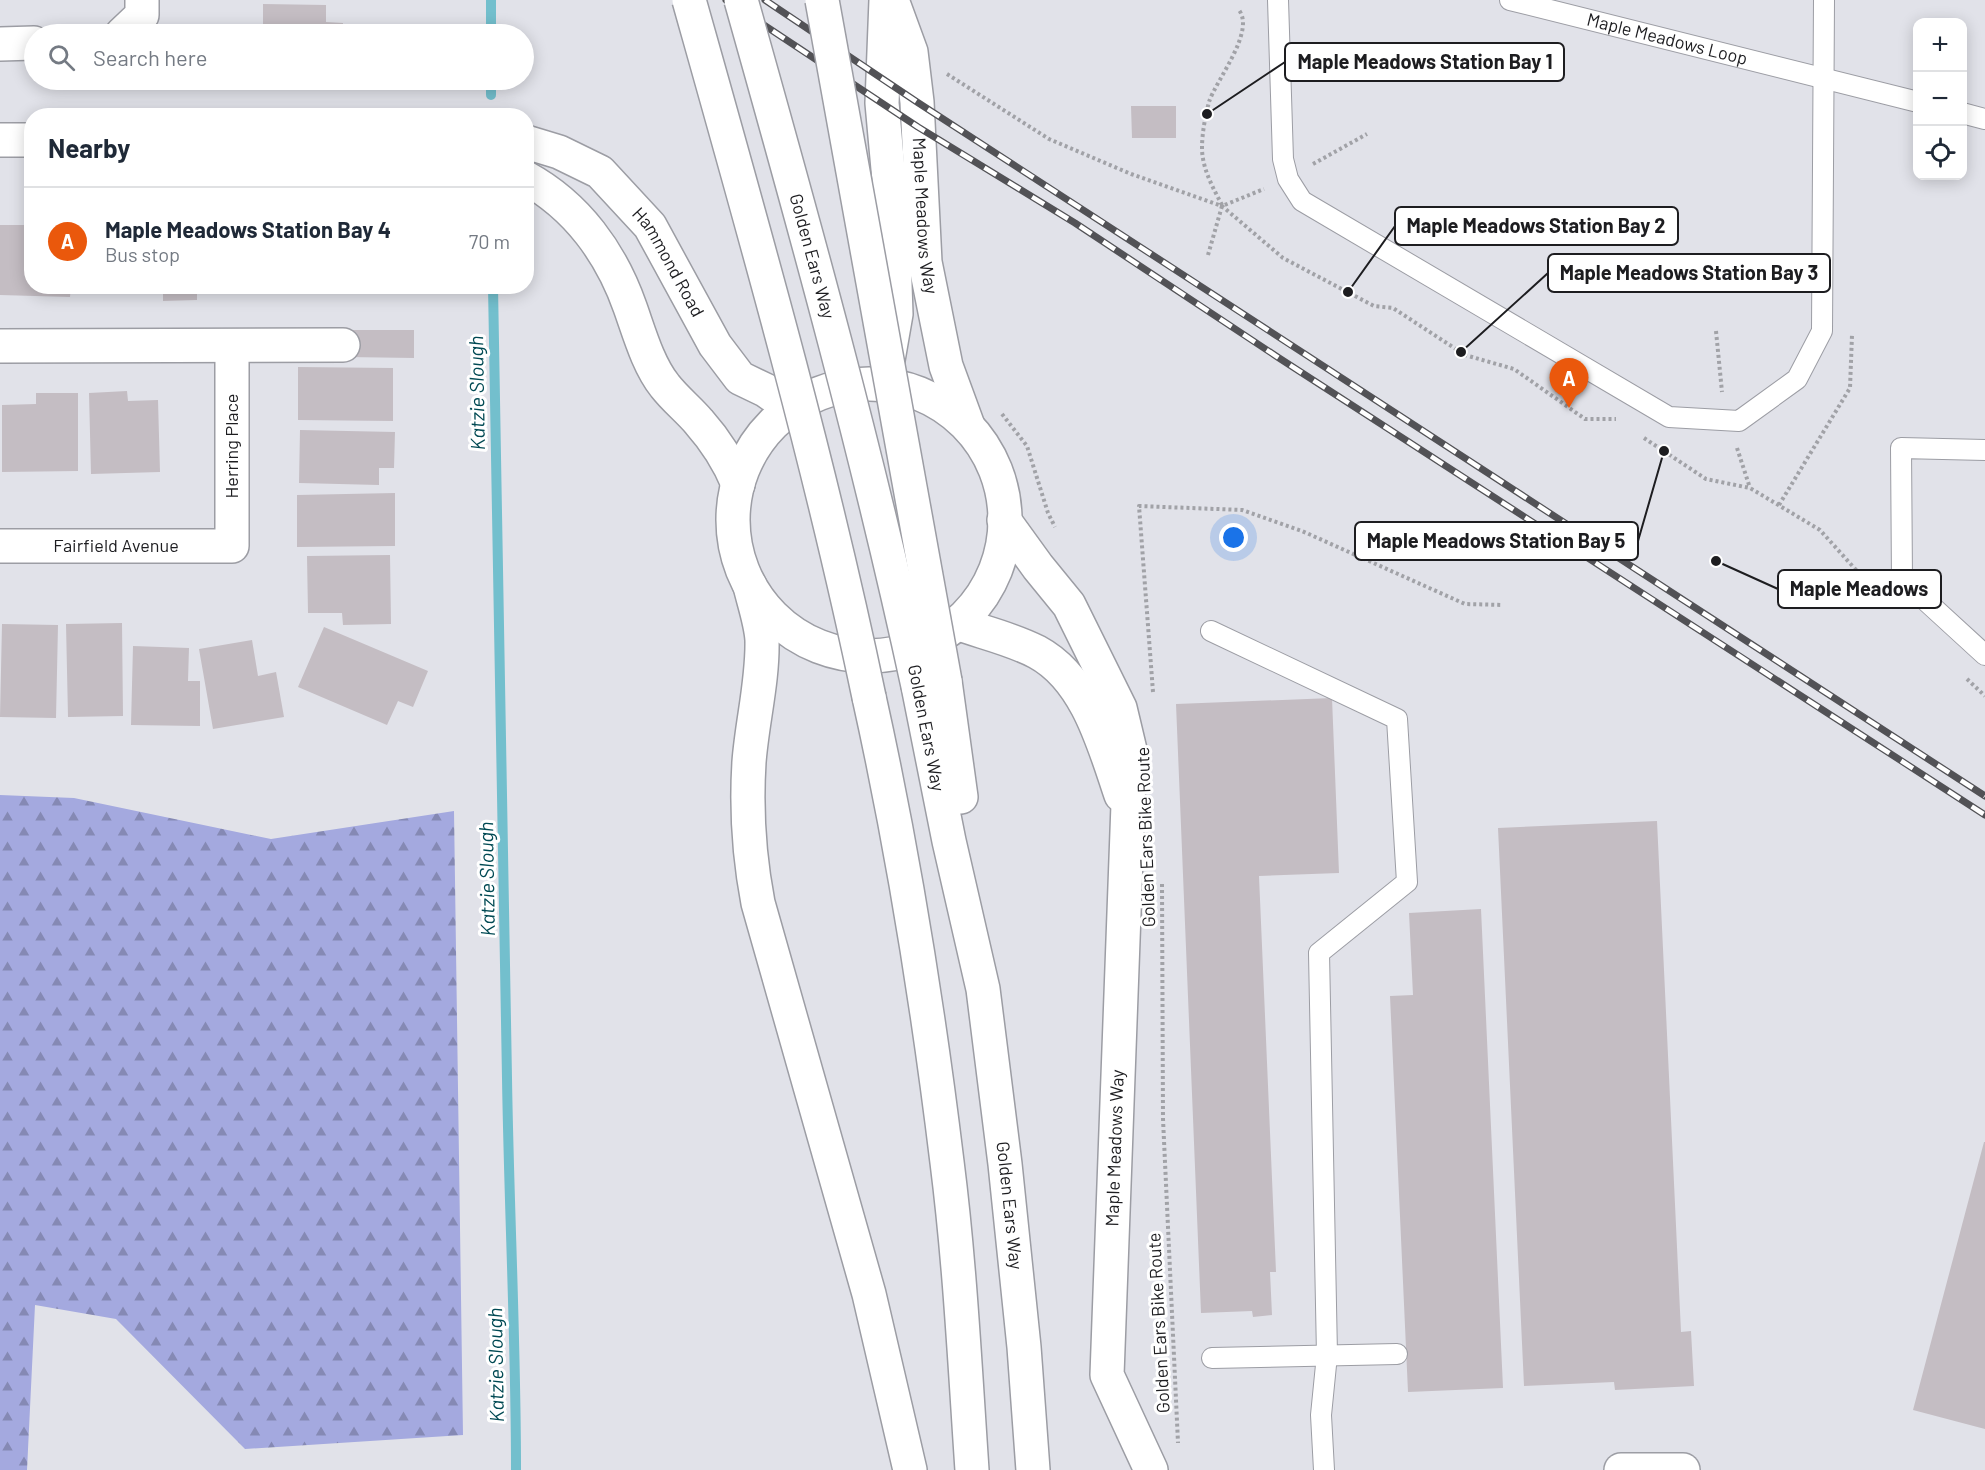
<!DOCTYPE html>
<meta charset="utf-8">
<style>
body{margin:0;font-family:Barlow,sans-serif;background:#f2f2f3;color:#1f2937}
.controls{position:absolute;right:18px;top:18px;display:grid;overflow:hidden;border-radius:12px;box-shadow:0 3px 15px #0003}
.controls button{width:54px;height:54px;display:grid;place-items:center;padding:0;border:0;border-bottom:2px solid #e0e1e3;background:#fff;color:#1f2937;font:30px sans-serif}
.you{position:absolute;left:1234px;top:538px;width:21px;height:21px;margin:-15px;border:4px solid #fff;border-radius:50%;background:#1a73e8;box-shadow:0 0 0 9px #1a73e833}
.badge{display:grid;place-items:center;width:39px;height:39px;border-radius:50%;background:#ea580c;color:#fff;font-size:20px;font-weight:700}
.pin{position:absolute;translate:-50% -50px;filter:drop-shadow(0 2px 3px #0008)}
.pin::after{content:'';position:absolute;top:32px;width:21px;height:18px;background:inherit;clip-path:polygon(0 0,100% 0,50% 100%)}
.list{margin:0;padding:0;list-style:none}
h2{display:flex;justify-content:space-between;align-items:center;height:78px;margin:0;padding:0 24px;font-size:26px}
h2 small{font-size:20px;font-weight:400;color:#747a83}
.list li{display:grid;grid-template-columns:39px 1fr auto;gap:18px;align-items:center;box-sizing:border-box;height:108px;padding:0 24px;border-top:2px solid #e0e1e3}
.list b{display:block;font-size:22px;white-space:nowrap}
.list p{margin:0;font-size:20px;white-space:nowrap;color:#747a83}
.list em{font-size:20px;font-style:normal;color:#747a83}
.icon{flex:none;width:33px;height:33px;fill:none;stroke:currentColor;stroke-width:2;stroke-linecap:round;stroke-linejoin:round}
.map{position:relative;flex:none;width:1985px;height:1470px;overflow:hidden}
.search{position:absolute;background:#fff;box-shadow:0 3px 15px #0003;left:24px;top:24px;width:510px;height:66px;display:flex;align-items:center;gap:15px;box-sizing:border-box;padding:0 21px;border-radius:33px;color:#747a83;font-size:22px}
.panel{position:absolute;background:#fff;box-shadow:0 3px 15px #0003;left:24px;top:108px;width:510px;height:186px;border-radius:24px}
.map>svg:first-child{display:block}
.forest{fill:url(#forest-firs)}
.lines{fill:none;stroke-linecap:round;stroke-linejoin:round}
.stream{stroke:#73bfcd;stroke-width:10}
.building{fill:#c4bdc3}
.service-casing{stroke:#9c9da4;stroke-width:22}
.minor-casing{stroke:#9c9da4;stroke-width:36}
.secondary-casing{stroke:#9c9da4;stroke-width:36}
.motorway-casing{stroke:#9c9da4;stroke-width:36}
.path{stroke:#a1a2a7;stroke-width:4;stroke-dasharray:3 3;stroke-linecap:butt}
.service{stroke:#fff;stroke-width:20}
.minor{stroke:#fff;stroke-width:33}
.secondary{stroke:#fff;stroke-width:33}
.motorway{stroke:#fff;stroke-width:33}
.rail-casing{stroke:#525256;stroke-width:7}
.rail{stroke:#fff;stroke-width:4.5;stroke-dasharray:14;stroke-linecap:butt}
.motorway-bridge-casing{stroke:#9c9da4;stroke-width:36;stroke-linecap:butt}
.motorway-bridge{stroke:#fff;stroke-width:33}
.labels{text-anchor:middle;stroke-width:6;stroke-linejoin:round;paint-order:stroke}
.street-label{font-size:18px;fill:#1d1d20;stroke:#fff}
.water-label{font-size:20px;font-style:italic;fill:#004953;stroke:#fff}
.leader{fill:none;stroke:#1d1d20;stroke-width:2}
.callout-dot{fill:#1d1d20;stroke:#fff;stroke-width:2}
.callout{fill:#fff;stroke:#1d1d20;stroke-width:2}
.callout-label{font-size:20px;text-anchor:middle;font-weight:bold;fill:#1d1d20}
</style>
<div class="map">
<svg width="1985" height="1470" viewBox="0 0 1985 1470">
<defs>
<pattern id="forest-firs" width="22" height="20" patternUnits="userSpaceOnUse" patternTransform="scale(1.5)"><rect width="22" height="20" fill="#a4a9df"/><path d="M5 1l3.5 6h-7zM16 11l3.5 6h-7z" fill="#8589b4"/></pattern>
</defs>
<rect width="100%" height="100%" fill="#e1e2e9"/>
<path class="forest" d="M0,795l74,3 197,41 183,-28 9,624 -218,14 -129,-130 -81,-14 -8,165h-27z"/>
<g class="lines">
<path class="stream" d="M491,34v-34
M491,95v-15
M493,286c6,264 10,528 14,792 2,130 9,261 9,392"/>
</g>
<path class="building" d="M263,4l63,1v17l17,1v11h-80z
M1131,106h45v32h-44z
M0,225h32v61h39l-1,11 -70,-2z
M82,286h69v4l-69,2z
M161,286h68v5l-68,-1z
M163,292h34v8l-34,1z
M348,330h66v28l-67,-1z
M298,367l95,1v53l-95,-1z
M127,391l1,10 30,-1 2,72 -69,2 -2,-81z
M36,393h42v78l-76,1v-67l34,-1z
M300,430l95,2 -1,36h-15v17l-80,-2z
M395,493v53l-98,1v-52z
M390,555l1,69 -48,1 -1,-12h-34l-1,-57z
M122,623l1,93 -55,1 -2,-93z
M2,624l56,1 -2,93 -56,-1z
M324,627l104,44 -15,36 -15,-6 -11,24 -89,-38z
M252,640l6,36 18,-4 8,45 -71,12 -14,-80z
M133,646l56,2 -1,33h12v45l-69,-1z
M1332,698l7,175 -80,3 17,396h-6l2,43 -19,2 -1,-6 -51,2 -25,-609z
M1657,821l24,511 10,-1 3,55 -79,4 -1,-8 -90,4 -26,-558z
M1481,909l22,479 -95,4 -18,-396 23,-1 -4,-82z
M1984,1142h1v287l-72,-19z"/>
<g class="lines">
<defs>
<g id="service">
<path d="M1278,0l5,159 5,20 14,22 367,216 70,4 58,-42 25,-48 2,-331"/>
<path id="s1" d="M1510,0l408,102"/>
<path d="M1962,113l23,6"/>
<path d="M1985,450l-84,-2 1,131 83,76"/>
<path d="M1211,631l186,88 10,163 -88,71 8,402 -6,60 3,55"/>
<path d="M1212,1358l185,-4"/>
</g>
<g id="minor">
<path d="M122,34l20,-19v-15"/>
<path d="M0,44l34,-1"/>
<path d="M0,346l343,-1"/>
<path d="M1004,520l34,47 31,38 51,103 10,42 -23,625 44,95"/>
<path id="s2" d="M0,546h232v-200"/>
<path d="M959,624c26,9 53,15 78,28 50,27 67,93 84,143"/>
<path d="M1621,1470h62"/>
</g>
<g id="secondary">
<path d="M886,0l-4,103 11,121 3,90 -8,46"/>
<path id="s3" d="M892,0l19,52 6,50 8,160 21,104 22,60"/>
<path d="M0,140h32"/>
<path id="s4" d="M526,142l33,10 41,20 50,54 65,119 25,33 25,12 23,16"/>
<path d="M526,178c51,28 85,75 104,129 9,25 18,58 35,79 10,13 24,24 34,36 16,18 30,40 39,62"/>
<circle cx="869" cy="520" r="136"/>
</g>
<g id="motorway">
<path d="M750,586c4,17 11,37 12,54 1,41 -10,82 -13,122 -3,48 0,94 9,141l111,391 41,176"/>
<path d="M945,681l16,116"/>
<path id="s5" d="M918,686l31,155 34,148 22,175 19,183 9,123"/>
<path d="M869,697c34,153 59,309 78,465 13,102 18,205 25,308"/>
</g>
</defs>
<use href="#service" class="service-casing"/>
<use href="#minor" class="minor-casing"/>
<use href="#secondary" class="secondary-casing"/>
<use href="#motorway" class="motorway-casing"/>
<path class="path" d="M947,74l102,65 82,35 91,32 61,52 91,48 19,2 72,47 49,14 71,50h31
M1313,164l54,-30
M1222,205c-9,-17 -20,-37 -20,-57 0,-14 3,-31 7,-46 7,-22 48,-72 29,-93
M1208,255l14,-49 42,-17
M1716,331l6,61
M1002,414l25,32 21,67 7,14
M1644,438l62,41 44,9 70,42 55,61
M1737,448l13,40
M1779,505l71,-117 2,-53
M1967,679l18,17
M1153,692l-14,-186 103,4 60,21 163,73 38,1
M1162,884l1,235 15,324"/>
<use href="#service" class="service"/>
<use href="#minor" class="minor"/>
<use href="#secondary" class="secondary"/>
<use href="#motorway" class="motorway"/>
<defs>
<path id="rail" d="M726,0l192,127 157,96 204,135 706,457
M765,0l152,102 1068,694"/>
</defs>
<use href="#rail" class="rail-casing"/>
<use href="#rail" class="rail"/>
<defs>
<g id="motorway-bridge">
<path d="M689,0c65,231 131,462 180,697"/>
<path id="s6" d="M741,0c64,227 127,455 177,686"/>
<path d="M822,0l123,681"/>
</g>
</defs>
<use href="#motorway-bridge" class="motorway-bridge-casing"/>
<use href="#motorway-bridge" class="motorway-bridge"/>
</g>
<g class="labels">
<g class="street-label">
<text dy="6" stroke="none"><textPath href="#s1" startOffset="162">Maple Meadows Loop</textPath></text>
<text dy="6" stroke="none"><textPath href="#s3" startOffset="220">Maple Meadows Way</textPath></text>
<text dy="6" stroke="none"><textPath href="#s6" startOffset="266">Golden Ears Way</textPath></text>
<text dy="6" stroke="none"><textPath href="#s4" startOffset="194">Hammond Road</textPath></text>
<text transform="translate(232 446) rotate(-90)" y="6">Herring Place</text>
<text dy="6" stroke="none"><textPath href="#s2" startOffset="116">Fairfield Avenue</textPath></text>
<text transform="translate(926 728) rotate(79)" y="6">Golden Ears Way</text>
<text transform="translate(1146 837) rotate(-92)" y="6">Golden Ears Bike Route</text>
<text transform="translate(1115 1148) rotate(-88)" y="6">Maple Meadows Way</text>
<text dy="6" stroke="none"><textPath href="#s5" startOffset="528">Golden Ears Way</textPath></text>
<text transform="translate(1159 1323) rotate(-93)" y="6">Golden Ears Bike Route</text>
</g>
<g class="water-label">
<text transform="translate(477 393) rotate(-91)" y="7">Katzie Slough</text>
<text transform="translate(487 879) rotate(-91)" y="7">Katzie Slough</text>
<text transform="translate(496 1365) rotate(-91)" y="7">Katzie Slough</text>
</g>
</g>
<path class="leader" d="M1207 114L1285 62M1348 292L1395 226M1461 352L1548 273M1664 451L1638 541M1716 561L1778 589"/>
<g class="callout-dot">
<circle cx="1207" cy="114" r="6"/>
<circle cx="1348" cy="292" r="6"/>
<circle cx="1461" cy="352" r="6"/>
<circle cx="1664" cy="451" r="6"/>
<circle cx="1716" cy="561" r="6"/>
</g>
<g class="callout">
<rect x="1285" y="43" width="279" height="38" rx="6"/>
<rect x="1395" y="207" width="283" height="38" rx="6"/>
<rect x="1548" y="254" width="282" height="38" rx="6"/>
<rect x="1355" y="522" width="283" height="38" rx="6"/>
<rect x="1778" y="570" width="163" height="38" rx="6"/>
</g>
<g class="callout-label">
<text x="1425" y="69">Maple Meadows Station Bay 1</text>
<text x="1536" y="233">Maple Meadows Station Bay 2</text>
<text x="1689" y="280">Maple Meadows Station Bay 3</text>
<text x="1496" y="548">Maple Meadows Station Bay 5</text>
<text x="1859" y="596">Maple Meadows</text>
</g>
</svg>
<div class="controls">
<button>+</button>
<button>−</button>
<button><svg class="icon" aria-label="locate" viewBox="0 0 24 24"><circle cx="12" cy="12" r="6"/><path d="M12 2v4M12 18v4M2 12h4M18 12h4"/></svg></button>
</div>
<div class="you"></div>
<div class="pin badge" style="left:1569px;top:408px">A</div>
<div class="search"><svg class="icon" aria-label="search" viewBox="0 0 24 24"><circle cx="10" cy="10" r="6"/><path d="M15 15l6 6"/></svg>Search here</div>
<section class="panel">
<h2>Nearby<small></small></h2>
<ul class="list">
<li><span class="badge">A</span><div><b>Maple Meadows Station Bay 4</b><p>Bus stop</p></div><em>70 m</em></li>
</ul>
</section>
</div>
